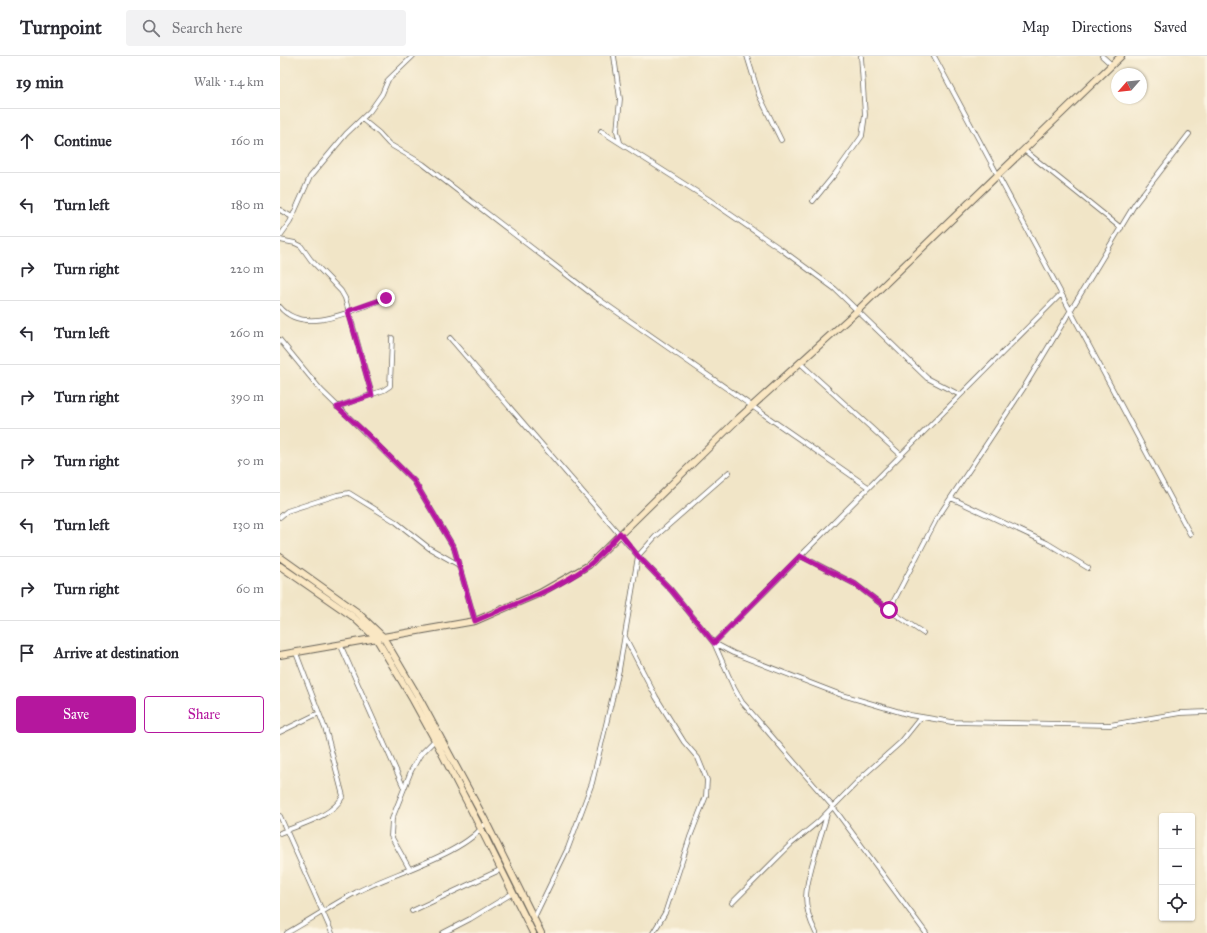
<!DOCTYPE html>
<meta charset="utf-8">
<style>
body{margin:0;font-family:"IM FELL Great Primer",serif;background:#f2f2f3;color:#2b2b33}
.controls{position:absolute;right:12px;bottom:12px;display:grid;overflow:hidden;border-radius:4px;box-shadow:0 1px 3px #0004}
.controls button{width:36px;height:36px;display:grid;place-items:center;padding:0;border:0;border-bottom:1px solid #e1e1e2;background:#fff;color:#2b2b33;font:20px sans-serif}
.compass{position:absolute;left:831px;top:12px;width:36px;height:36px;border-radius:50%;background:#fff;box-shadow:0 1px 3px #0004;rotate:242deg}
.stop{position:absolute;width:12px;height:12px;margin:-9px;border:3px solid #b5179e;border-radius:50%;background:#fff}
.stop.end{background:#b5179e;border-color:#fff;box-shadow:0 1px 4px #0008}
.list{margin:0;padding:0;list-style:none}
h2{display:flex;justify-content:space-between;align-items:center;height:52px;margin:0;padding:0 16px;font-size:17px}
h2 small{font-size:13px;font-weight:400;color:#7c7c81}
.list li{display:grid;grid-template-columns:26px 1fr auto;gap:12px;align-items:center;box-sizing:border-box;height:64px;padding:0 16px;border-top:1px solid #e1e1e2}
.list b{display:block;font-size:15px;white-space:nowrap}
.list em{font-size:13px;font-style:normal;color:#7c7c81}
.actions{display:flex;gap:8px;padding:12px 16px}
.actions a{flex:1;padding:9px 0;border:1px solid #b5179e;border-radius:4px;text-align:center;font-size:14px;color:#b5179e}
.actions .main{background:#b5179e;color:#fff}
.icon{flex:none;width:22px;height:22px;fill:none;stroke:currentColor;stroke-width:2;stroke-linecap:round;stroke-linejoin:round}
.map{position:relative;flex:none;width:927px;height:877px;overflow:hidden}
header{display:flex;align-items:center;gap:24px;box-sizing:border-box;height:56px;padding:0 20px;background:#fff;border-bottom:1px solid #e1e1e2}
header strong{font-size:19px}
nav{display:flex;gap:22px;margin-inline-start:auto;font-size:14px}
.search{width:280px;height:36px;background:#f2f2f3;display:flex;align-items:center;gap:10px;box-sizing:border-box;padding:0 14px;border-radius:4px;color:#7c7c81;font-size:15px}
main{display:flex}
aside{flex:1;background:#fff}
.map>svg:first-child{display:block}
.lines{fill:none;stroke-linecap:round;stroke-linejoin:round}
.street-casing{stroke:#676258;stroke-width:5.5}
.secondary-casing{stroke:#676258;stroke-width:8}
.street{stroke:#fff;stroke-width:4}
.secondary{stroke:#fae7c3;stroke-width:6}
.route{stroke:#b5179e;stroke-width:5}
</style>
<header>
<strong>Turnpoint</strong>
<div class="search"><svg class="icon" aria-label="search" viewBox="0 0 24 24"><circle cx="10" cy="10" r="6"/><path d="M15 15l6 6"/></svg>Search here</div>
<nav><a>Map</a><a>Directions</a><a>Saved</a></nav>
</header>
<main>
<aside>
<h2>19 min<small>Walk · 1.4 km</small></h2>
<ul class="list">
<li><svg class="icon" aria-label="ahead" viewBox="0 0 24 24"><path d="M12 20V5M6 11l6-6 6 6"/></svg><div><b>Continue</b></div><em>160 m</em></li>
<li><svg class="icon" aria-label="left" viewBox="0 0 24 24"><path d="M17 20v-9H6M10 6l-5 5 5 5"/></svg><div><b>Turn left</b></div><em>180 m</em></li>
<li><svg class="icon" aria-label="right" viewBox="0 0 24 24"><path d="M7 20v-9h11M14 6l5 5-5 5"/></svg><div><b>Turn right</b></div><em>220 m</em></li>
<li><svg class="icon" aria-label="left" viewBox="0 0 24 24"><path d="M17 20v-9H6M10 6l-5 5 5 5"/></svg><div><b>Turn left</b></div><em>260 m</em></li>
<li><svg class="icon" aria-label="right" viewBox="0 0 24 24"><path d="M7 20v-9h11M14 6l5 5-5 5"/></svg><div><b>Turn right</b></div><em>390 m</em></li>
<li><svg class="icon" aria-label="right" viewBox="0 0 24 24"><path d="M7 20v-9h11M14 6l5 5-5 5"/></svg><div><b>Turn right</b></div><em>50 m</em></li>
<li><svg class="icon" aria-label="left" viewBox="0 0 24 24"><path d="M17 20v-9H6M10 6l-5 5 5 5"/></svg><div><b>Turn left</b></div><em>130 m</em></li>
<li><svg class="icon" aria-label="right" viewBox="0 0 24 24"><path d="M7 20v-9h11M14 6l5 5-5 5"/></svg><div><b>Turn right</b></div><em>60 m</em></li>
<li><svg class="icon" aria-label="arrive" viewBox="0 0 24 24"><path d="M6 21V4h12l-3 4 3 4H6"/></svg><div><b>Arrive at destination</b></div></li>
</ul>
<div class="actions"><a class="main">Save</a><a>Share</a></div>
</aside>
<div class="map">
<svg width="927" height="877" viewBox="0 0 927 877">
<rect width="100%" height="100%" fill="#fcf5e5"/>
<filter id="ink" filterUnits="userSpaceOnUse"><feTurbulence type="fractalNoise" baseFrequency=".025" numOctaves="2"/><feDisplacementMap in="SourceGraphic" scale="8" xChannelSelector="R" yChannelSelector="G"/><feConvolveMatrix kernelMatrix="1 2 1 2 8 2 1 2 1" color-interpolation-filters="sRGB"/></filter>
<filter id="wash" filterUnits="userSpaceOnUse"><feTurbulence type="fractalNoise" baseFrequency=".012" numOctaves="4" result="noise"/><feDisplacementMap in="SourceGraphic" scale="16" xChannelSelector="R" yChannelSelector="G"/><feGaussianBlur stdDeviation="0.9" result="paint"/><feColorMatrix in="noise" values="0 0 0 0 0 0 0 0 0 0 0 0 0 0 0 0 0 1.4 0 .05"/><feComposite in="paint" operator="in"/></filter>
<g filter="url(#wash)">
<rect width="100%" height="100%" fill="#f1e5c7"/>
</g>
<g filter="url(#ink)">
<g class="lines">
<defs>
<path id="street" d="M334,0l6,43 -3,32 3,11
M467,0l12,39 22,45
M654,0l256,478
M822,0l10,9
M82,63l17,14 10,11 34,20 174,134 271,189
M321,75l107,68 74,51 53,39 92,89 33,17
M744,94l97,78
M533,145l22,-27 27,-38 3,-21 -4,-59
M0,154l12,7
M0,180l10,-14 20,-45 36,-43 24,-23 12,-17 6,-14 25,-24
M0,184l15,3 6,3 10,14 30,31 4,7 27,97
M0,251c25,30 77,1 106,-9
M170,282l188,218 33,34 43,53 19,10 106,41 71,21 42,7 158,3 70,-12 27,-1
M0,284l41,50 93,91 40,67 21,73
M520,307l101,92
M57,351l47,-17 6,-4 2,-48
M671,442l96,45 41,25
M0,461l7,-6 50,-16 12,-2 47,29 33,26 30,17
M521,500l54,28 34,26 34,23
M609,554l47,-90 87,-131 112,-185 54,-70
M345,581l31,60 28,45 14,16 9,22 -1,16 -16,41 -25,76 -12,20
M60,588l64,144
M0,676l39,-19
M0,760l52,117
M0,777c21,-9 52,-16 63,-37l-17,-65 -30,-78
M129,812l-18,-32 1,-17 19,-48 9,-16 15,-15
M452,847l59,-59 28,-23 45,-46 37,-33 20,-25
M132,855l90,-42
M254,862l34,-70 24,-65 27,-113 19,-114 17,-19 74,-65
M7,877c23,-13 45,-28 68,-40 34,-19 112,-39 131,-71
M163,877l27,-14 43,-26
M536,877c-5,-10 -10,-24 -10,-36 1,-24 15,-59 21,-83
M646,877l-93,-126 -91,-105 -8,-14 -20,-45 347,-349"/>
<path id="secondary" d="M0,501l77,55 26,25 36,61 67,124 55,111
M0,510l72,50 24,22 37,62 22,40 46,89 52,104
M0,599l195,-34 65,-28 49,-28 150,-147 118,-107 264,-255"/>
</defs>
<use href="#street" class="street-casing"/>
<use href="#secondary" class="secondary-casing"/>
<use href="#street" class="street"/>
<use href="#secondary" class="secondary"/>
</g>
</g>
<g class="lines" filter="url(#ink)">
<path class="route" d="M106,242l-38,13 24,84 -35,12 29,26 48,48 40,67 21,73c38,-17 79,-30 113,-55 11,-9 22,-22 32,-33l18,23 33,34 43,53 86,-87 55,28 34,26"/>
</g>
</svg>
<div class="controls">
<button>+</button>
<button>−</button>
<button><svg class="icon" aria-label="locate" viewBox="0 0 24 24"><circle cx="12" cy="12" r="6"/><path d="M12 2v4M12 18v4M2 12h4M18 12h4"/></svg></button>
</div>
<svg class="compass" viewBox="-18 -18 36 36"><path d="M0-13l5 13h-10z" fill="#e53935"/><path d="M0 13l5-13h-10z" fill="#7c7c81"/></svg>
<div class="stop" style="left:609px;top:554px"></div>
<div class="stop end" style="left:106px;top:242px"></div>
</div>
</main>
